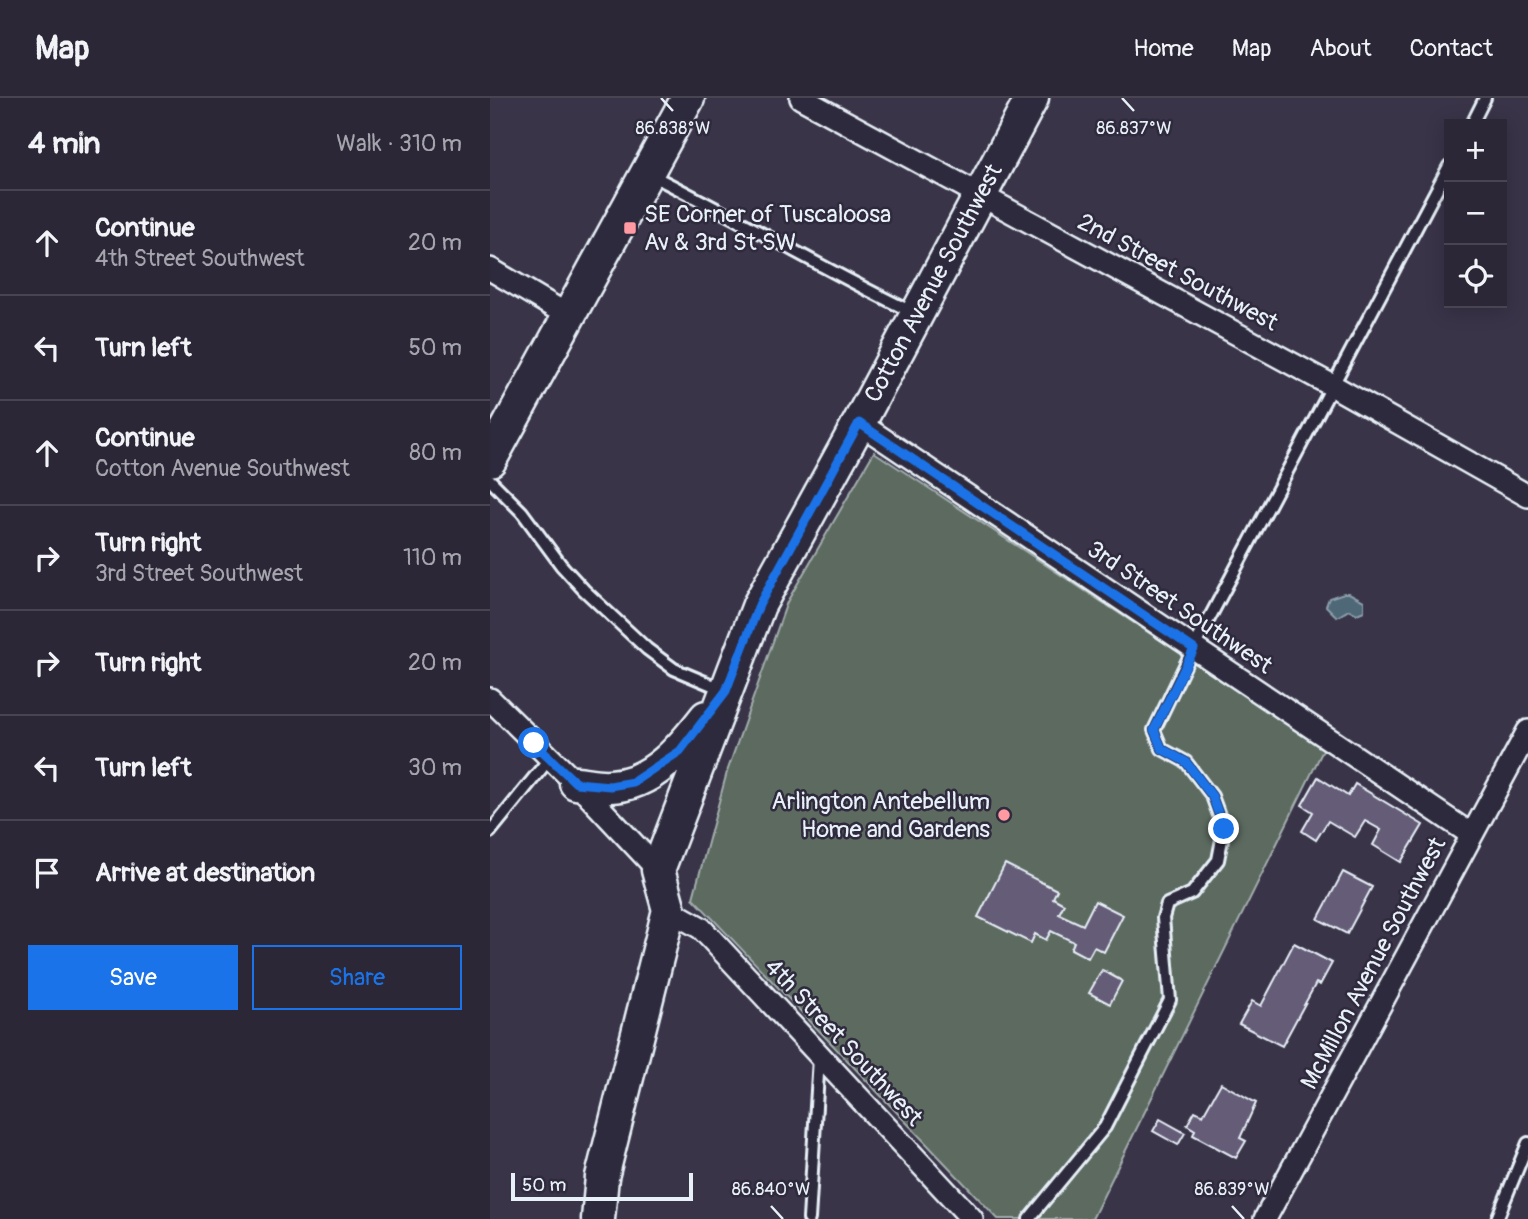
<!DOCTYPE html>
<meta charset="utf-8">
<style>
body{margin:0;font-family:Pangolin,sans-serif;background:#383342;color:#f1f3f6}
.controls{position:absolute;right:21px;top:21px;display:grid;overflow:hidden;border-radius:0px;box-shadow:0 4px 18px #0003}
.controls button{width:63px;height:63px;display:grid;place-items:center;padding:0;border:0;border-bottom:2px solid #484452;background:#2c2737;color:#f1f3f6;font:35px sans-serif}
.scale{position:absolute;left:21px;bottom:18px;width:182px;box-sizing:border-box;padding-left:7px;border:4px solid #e8f1f8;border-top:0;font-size:19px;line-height:24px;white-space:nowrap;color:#e8f1f8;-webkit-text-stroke:5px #2f2a3d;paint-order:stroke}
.stop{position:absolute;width:21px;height:21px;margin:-16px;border:5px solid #1a73e8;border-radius:50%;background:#fff}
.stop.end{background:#1a73e8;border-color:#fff;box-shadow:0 2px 7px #0008}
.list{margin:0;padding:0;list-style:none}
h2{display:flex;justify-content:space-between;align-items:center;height:91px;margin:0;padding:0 28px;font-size:30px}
h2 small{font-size:23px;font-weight:400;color:#a6a5ad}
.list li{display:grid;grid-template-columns:46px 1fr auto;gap:21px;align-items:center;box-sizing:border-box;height:105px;padding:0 28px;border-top:2px solid #484452}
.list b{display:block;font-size:26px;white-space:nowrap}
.list p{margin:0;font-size:23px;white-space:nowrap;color:#a6a5ad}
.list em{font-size:23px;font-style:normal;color:#a6a5ad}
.actions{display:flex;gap:14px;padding:21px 28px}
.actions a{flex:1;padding:16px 0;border:2px solid #1a73e8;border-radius:0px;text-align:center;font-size:24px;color:#1a73e8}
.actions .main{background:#1a73e8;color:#fff}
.icon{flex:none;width:38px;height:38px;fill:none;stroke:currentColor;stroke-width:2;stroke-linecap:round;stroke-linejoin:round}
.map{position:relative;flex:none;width:1038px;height:1121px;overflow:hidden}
header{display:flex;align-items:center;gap:42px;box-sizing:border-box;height:98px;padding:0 35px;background:#2c2737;border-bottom:2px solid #484452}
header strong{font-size:33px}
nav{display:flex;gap:38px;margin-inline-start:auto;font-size:24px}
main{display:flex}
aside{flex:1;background:#2c2737}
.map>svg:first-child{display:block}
.green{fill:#5c6a61;stroke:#a2aeac;stroke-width:2}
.water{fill:#4f6877;stroke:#8c9fab;stroke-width:2}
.building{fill:#655b78;stroke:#e8f1f8;stroke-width:2}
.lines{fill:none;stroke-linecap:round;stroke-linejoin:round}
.lane-casing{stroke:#e8f1f8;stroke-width:16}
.street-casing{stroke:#e8f1f8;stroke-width:26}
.secondary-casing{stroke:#e8f1f8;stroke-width:37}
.lane{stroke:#2f2a3d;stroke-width:10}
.street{stroke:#2f2a3d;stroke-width:21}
.secondary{stroke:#2f2a3d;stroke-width:32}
.route{stroke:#1a73e8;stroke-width:9}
.ticks{fill:none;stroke:#e8f1f8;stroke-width:2.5}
.poi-dot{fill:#ff9aa2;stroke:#2f2a3d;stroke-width:2.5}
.labels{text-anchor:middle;stroke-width:5;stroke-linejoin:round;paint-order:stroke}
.poi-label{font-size:24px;fill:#e8f1f8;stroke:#2f2a3d;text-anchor:start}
.street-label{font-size:24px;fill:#e8f1f8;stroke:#2f2a3d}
.ticks-label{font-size:18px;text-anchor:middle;fill:#e8f1f8;stroke:#2f2a3d;stroke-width:5;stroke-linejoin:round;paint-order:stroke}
</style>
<header>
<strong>Map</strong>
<nav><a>Home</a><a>Map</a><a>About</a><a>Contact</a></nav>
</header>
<main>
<aside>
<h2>4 min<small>Walk · 310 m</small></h2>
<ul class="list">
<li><svg class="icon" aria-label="ahead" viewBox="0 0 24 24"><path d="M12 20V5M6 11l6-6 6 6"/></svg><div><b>Continue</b><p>4th Street Southwest</p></div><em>20 m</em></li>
<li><svg class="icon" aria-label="left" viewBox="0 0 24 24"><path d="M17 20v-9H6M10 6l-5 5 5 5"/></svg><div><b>Turn left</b></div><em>50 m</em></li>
<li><svg class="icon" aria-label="ahead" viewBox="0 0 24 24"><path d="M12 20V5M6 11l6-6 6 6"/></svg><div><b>Continue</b><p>Cotton Avenue Southwest</p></div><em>80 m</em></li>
<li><svg class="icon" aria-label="right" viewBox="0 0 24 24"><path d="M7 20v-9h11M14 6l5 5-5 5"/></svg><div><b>Turn right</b><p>3rd Street Southwest</p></div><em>110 m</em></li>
<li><svg class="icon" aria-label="right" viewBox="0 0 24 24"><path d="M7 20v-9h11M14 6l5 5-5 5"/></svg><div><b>Turn right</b></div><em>20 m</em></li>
<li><svg class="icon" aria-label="left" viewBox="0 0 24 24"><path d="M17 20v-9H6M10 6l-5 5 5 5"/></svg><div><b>Turn left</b></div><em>30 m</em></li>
<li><svg class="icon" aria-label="arrive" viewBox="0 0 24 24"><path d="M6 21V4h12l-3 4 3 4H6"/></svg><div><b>Arrive at destination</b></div></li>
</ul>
<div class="actions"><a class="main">Save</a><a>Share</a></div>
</aside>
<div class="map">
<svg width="1038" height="1121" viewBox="0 0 1038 1121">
<rect width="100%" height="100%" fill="#3a3449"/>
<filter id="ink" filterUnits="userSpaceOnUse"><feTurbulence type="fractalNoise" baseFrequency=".0143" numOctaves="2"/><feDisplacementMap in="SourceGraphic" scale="14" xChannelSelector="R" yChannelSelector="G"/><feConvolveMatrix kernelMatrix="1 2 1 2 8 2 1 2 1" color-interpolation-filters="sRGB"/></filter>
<g filter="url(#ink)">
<path class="green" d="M384,354l450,296 -232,471h-94l-305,-321 34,-126 60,-170z"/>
<path class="water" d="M854,495h5l15,8v10l-7,3 -8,-4 -12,7 -11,-11 3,-8z"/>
<path class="building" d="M828,679l30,19 7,-12 68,41 -22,37 -28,-17 8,-15 -16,-9 -10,16 -27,-16 -12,19 -14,-9 11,-19 -11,-7z
M515,766l52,26 -4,8 11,6 -5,10 24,11 12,-24 28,14 -19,37 -10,-5 -6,11 -17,-9 3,-7 -23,-11 -5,9 -11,-6 -4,9 -53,-26z
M853,774l29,15 -25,47 -29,-15z
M804,845l38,20 -12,22 -4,-2 -34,63 -43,-22 13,-23 9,5z
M612,872l20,11 -12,23 -21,-11z
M731,985l35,20 -16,35 6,3 -10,17 -43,-23 2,-5 -8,-5 8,-14 8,4z
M670,1021l25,14 -7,12 -25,-14z"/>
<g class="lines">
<defs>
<path id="lane" d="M982,26l13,-26
M159,76c89,44 175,96 265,139
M0,382l32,32 39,53 23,25 63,59 27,20 50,21
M0,734l60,-74
M319,1121l10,-161
M539,1121l76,-92 65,-127 -7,-82 4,-14 25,-11 26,-33 6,-31 -12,-33 -26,-34 -24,-13 -8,-19 39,-81 256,-483
M1007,1121l31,-76"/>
<path id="street" d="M311,0l532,288 195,110
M0,171l79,47
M369,325l613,412
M0,601l95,93 73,78
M179,812l32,18 271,291
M775,1121l263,-488"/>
<path id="secondary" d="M0,362l198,-362
M86,685c11,1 23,4 34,3 42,-1 72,-38 96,-69
M108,1121l4,-42 67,-267 -11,-40 101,-265 100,-182 173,-325"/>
</defs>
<use href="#lane" class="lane-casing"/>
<use href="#street" class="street-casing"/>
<use href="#secondary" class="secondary-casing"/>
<use href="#lane" class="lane"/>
<use href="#street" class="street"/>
<use href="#secondary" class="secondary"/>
</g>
</g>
<g class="lines" filter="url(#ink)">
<path class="route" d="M44,645l42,40 34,3 23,-4 47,-31 46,-60 33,-86 100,-182 335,226 -40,81 8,19 24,13 26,34 12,33"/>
</g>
<path class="ticks" d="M171,0l12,13M632,0l12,13M281,1108l12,13M742,1108l12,13"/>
<g class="poi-dot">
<rect x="133" y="123" width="14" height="14" rx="3.5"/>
<circle cx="514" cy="717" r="7"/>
</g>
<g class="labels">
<g class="poi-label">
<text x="154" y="124">SE Corner of Tuscaloosa<tspan x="154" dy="28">Av &amp; 3rd St SW</tspan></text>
<text x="500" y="711" text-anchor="end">Arlington Antebellum<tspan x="500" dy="28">Home and Gardens</tspan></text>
</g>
<g class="street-label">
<text transform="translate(688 174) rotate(28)" y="8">2nd Street Southwest</text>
<text transform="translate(443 185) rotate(-62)" y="8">Cotton Avenue Southwest</text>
<text transform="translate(690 509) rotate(34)" y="8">3rd Street Southwest</text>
<text transform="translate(883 865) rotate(-62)" y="8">McMillon Avenue Southwest</text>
<text transform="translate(354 944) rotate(47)" y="8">4th Street Southwest</text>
</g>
</g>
<g class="ticks-label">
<text x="183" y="36">86.838°W</text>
<text x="644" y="36">86.837°W</text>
<text x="281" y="1097">86.840°W</text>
<text x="742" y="1097">86.839°W</text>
</g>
</svg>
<div class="controls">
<button>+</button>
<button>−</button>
<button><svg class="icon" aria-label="locate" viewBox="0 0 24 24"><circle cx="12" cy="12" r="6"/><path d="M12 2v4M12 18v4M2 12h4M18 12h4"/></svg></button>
</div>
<div class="scale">50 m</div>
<div class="stop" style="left:44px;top:645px"></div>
<div class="stop end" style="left:734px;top:731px"></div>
</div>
</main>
